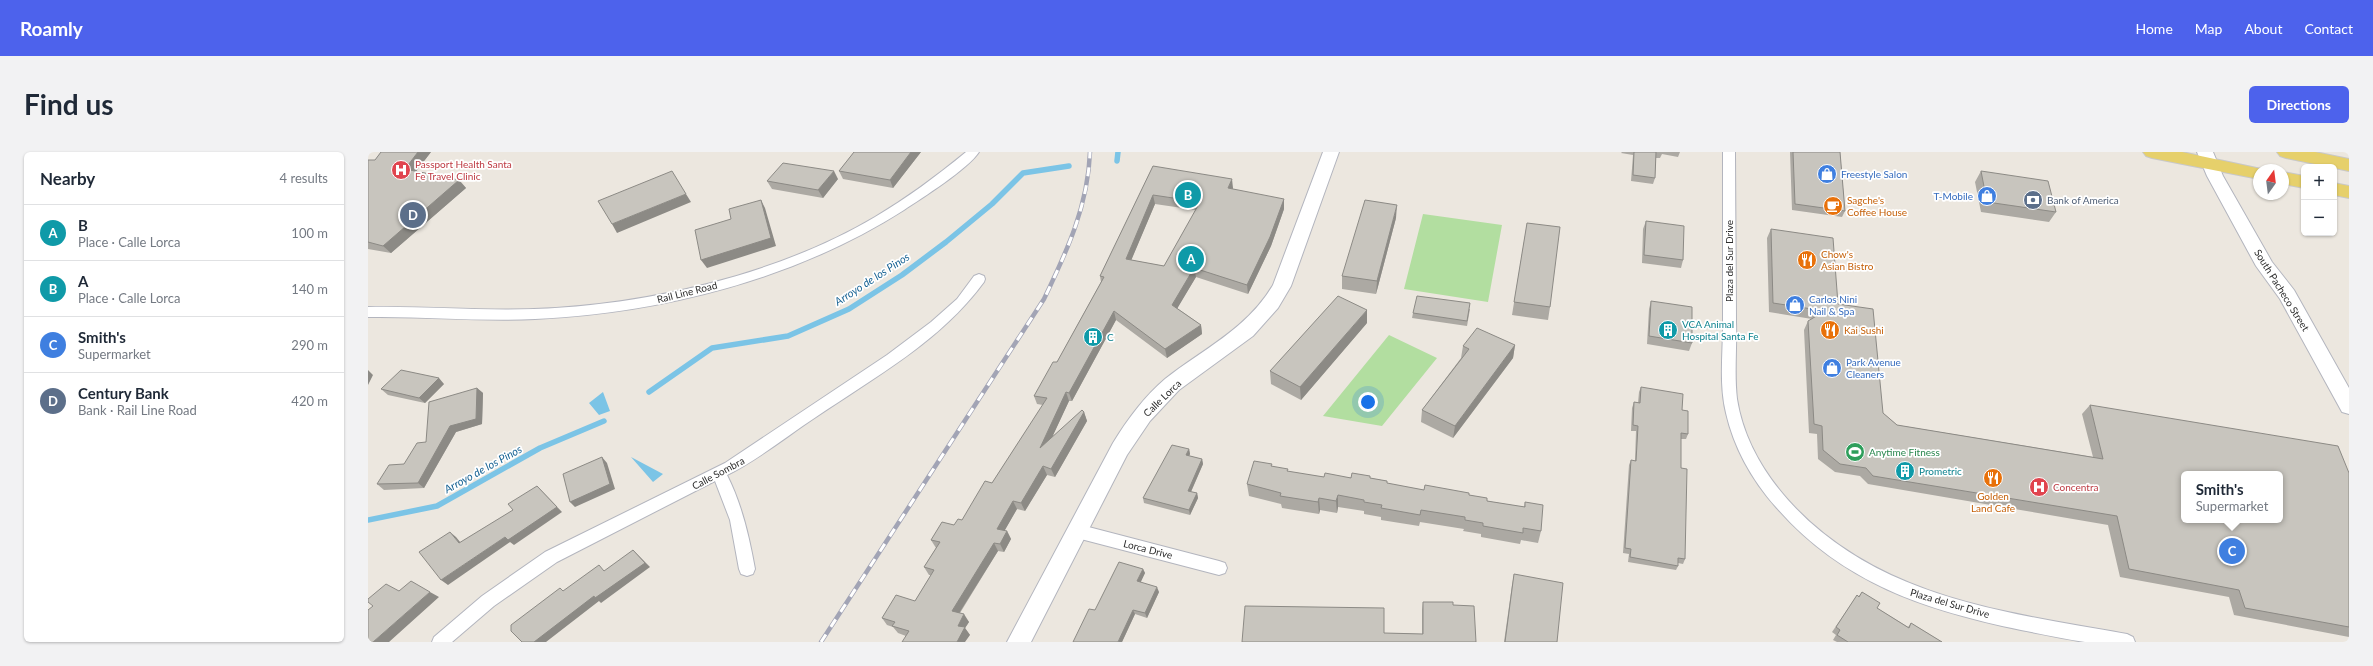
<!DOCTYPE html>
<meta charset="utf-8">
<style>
body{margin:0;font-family:Lato,sans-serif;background:#f2f2f3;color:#1f2937}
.controls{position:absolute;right:12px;top:12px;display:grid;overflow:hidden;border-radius:6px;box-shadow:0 1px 3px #0004}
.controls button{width:36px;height:36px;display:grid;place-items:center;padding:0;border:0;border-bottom:1px solid #e0e1e3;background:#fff;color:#1f2937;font:20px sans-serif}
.compass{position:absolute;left:1885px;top:12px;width:36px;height:36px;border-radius:50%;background:#fff;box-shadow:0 1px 3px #0004;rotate:14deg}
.you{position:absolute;left:1000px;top:250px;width:14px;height:14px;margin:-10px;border:3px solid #fff;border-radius:50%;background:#1a73e8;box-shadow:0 0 0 6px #1a73e833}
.badge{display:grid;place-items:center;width:26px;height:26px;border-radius:50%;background:#4d62ec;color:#fff;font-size:13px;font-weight:700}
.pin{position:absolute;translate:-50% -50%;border:2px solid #fff;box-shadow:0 1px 4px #0006}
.popup{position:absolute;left:1813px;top:319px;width:102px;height:52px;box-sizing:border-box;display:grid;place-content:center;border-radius:6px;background:#fff;filter:drop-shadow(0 1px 3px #0005);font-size:13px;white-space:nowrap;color:#747a83}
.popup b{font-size:15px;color:#1f2937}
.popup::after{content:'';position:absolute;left:50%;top:100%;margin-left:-8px;border:8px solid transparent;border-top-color:#fff}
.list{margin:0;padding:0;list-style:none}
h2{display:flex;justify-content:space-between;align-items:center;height:52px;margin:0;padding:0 16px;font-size:17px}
h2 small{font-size:13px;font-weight:400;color:#747a83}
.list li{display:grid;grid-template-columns:26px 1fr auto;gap:12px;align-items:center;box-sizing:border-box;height:56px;padding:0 16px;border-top:1px solid #e0e1e3}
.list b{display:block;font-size:15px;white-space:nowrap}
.list p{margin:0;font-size:13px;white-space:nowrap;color:#747a83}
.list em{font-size:13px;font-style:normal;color:#747a83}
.map{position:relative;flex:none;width:1981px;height:490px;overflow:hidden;border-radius:6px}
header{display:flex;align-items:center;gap:24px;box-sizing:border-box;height:56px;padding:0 20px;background:#4d62ec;color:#fff}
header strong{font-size:19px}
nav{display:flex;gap:22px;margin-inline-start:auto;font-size:14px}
.intro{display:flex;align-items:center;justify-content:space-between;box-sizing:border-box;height:96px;padding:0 24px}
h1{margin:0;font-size:28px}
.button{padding:10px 18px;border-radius:6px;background:#4d62ec;color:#fff;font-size:14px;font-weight:700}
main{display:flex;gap:24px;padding:0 24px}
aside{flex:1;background:#fff;border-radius:6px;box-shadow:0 1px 3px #0004}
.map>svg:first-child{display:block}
.green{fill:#b2dea0}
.water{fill:#7bc4e6}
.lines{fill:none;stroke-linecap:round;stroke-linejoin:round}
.stream{stroke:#7bc4e6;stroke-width:5.5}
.street-casing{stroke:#b3b5be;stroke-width:2}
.secondary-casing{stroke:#b3b5be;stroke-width:2}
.primary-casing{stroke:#c8c8c8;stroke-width:2}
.street{fill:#fff;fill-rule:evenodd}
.secondary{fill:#fff;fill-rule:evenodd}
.primary{fill:#e6d06b;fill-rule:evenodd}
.rail-casing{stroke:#a2a4b5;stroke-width:4.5}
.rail{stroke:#fff;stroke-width:3;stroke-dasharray:9;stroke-linecap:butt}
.wall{fill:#aca9a3;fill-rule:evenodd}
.shaded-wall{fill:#8c8a85}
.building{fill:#c8c5be;stroke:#8c8a85;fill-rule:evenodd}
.labels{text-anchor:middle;stroke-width:3.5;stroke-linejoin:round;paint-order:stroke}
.health-label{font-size:10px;fill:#be3a42;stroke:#fff;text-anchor:start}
.shop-label{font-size:10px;fill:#366cbe;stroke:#fff;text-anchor:start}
.food-label{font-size:10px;fill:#c56008;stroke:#fff;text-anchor:start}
.service-label{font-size:10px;fill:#4e5e75;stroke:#fff;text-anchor:start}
.street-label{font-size:10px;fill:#2c2c2c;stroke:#fff}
.culture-label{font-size:10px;fill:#0d838f;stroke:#fff;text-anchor:start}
.leisure-label{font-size:10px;fill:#27864d;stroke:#fff;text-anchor:start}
.water-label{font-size:11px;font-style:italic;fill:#186394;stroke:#fff}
</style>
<header>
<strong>Roamly</strong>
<nav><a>Home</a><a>Map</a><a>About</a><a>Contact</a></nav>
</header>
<div class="intro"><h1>Find us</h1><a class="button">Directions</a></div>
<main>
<aside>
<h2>Nearby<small>4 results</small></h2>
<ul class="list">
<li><span class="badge" style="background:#0f9aa8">A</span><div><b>B</b><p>Place · Calle Lorca</p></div><em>100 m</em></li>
<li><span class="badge" style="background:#0f9aa8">B</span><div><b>A</b><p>Place · Calle Lorca</p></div><em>140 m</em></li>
<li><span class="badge" style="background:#3f7fe0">C</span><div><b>Smith's</b><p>Supermarket</p></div><em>290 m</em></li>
<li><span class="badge" style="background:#5c6f8a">D</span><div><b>Century Bank</b><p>Bank · Rail Line Road</p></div><em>420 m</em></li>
</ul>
</aside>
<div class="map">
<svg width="1981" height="490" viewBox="0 0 1981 490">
<rect width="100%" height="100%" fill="#ece7df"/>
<path class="green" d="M1055,62l79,11 -14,77 -84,-13z
M1021,183l48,23 -55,68 -59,-10z"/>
<path class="water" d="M235,240l7,19 -11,4 -10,-12z
M263,305l32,17 -10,8z"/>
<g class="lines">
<path class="stream" d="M749,9l1,-9
M281,240l63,-44 76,-12 61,-27 53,-34 44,-33 46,-38 31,-31 46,-7
M0,368l69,-14 103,-58 64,-27"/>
<defs>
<path id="street" d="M598,0h13c-11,17 -57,46 -75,58 -108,69 -242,103 -369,109 -56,3 -111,-3 -167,-2v-10c55,-1 110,4 166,2 113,-4 243,-34 341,-92 32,-19 62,-41 91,-65z
M1355,0h12c0,57 1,113 1,170 1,25 -2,52 1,77 6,38 26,73 51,101 88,98 216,112 339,134l6,3 2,5c-16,0 -33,0 -50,0 -21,-3 -43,-8 -64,-12 -96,-20 -179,-47 -245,-123 -24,-27 -42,-59 -50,-94 -7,-28 -3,-59 -3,-88 0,-58 0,-115 0,-173z
M611,122l5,2 1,3 -1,3c-43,59 -109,95 -168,135 -29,19 -58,43 -89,58 15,30 22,61 28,94l-2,5 -6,2 -6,-2 -2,-5 -9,-49 -15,-39 -158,81 -63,44 -42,36h-20l2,-5 48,-41 63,-44 180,-89 162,-108 44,-33 26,-23 17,-23z
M709,372l142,37 6,2 2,5 -2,5 -6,2 -142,-37 -5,-2 -3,-5 3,-5z"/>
<path id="secondary" d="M955,0h16l-48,134 -13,22 -25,28 -74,54 -29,31 -23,34 -96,187h-24l106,-199c14,-23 31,-46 52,-64 38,-30 82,-50 108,-94z
M1829,0h16l10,24 49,86 22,28 55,98v26l-7,-2 -62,-113 -24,-33 -49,-90z"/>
<path id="primary" d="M1775,0h39l84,18h-7v9l-107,-21 -6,-2z
M1909,0h38l34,7v12l-63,-13 -6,-2z
M1915,20l21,4v12l-21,-4z
M1966,31l15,3v12l-15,-3z"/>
</defs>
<use href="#street" class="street-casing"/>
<use href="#secondary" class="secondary-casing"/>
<use href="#primary" class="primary-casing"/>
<use href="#street" class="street"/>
<use href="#secondary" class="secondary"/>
<use href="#primary" class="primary"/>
<defs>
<path id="rail" d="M453,490l223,-343c23,-48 44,-93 46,-147"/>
</defs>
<use href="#rail" class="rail-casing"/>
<use href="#rail" class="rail"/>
</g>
<path class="wall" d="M13,0h50l-15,19 43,9 7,8 -75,65 -23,-4v-89h7z
M486,0h67l-28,36 -50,-9 -4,-8z
M1254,0h58l-2,5 -16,-3 -2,4h-4l-1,20 -2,6 -22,-3 2,-26 -12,-2z
M1422,0h50l5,59 -3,6 -50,-7z
M785,14l80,22v1l51,20 -13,37 -23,48 -52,-17 -19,31 24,17 1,9 -35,24 -51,-38 -44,81h-3l-17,36 32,-25 3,9 -32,56 -8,-2 -22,36 -8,-2 -13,22h3l4,8 -7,13 -6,-1 -38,62 9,9 -4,6 5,7 -64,1 -8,-3 -5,-6 -6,-2 -5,-7 33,-17 16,-26h-2l-5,-8 12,-19 -5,-8 31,-20 30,-37 51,-78 -6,-1 -3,-8 23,-34 44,-80 -1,-6zM787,52l41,6 -32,56 -33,-6z
M1613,19l75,41 -7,10 -68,-10 -6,-30z
M470,27l-15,19 -51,-9 -5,-8z
M1028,66l-20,76 -34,-5v-13z
M1278,69l37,39 -2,8 -39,-5 1,-34z
M1159,71l23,84 -2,13 -36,-5z
M1403,77l67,75 45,109 14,12 196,32 -11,-43 8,-9 259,68v164l-115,-22 -5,-18 -109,-20 -12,-52 -240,-41 -8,-8 -25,-4 -17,-13 -1,-25 -8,-1 -5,-103 4,-9 4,-2 -43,-7 -2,-74z
M1283,149l41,42 -3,8 -42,-7 2,-35z
M1102,157l-3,17 -55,-8 1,-5z
M999,171l-66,77 -30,-16 -1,-13z
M1147,193l-2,13 -60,80 -32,-16 1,-12 39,-52 2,-12z
M76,232l-19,19 -37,-8 -7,-6z
M1273,235l41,23 6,24 -2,5h-5v29l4,91 -2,5 -5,-1v3l-2,4 -48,-8 1,-8 -6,-1 6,-88 2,-5 4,1 1,-30h-5l1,-23 2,-6 4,1 1,-11z
M109,236l6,5 -1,31 -26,8 -32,56 -40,2 -7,-6 27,-20 22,-22z
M821,297l1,5 -1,2 13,3 1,5 -12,28 6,1 1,5 -8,17 -46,-12 -1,-5z
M904,315l16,5 36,5 46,1 17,3v3l37,6 45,5 18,6 37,6 1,-5 16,29 -3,12 -17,-3 -1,4 -39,-7v-3l-18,-3 1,-2 -44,-7 -1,4 -38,-6v-3l-17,-3v-3l-26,-4 -1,6 -17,-3 -1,4 -37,-6 -1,-4 -32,-8 -2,-12z
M775,417l2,4 -5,9 19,10 -12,26 -12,-4 -13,28 -27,-32z
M1146,422l43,68h-53l8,-57z
M1494,440l15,16 31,19 3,-4 31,19h-105l-4,-2 3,-5 -4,-3 22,-32 3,-5 2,1z
M1055,450l30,3 23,37 -92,-9 38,1v-24z"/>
<path class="shaded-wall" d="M50,0h13l-19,25 -7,-8z
M543,0h10l-28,36 -3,-8z
M466,19l4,8 -15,19 -5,-8z
M864,27l1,9 -4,9 -1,-9z
M91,28l7,8 -75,65 -8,-7z
M318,42l5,8 -74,31 -5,-9z
M785,43l2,9 -27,64 -2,-9z
M916,47v10l-13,37 -23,48 -1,-9z
M393,48l4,8 11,38 -69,22 -6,-8z
M1029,53l-1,13 -20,76 1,-13z
M826,116l2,9 -22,37 -2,-9z
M999,158v13l-66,77 -1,-13z
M746,159l2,9 -44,81 -3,-8z
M833,173l1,9 -35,24 -2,-9z
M1147,193l-2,13 -60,80 2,-12z
M0,218l5,5 -5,10z
M71,226l5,6 -19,19 -6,-5z
M109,236l6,5 -1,31 -26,8 -32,56 -6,-5 32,-57z
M698,240l3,9 -26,56 -3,-9z
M716,260l3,9 -32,56 -4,-8z
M821,297l1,5 -3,6 -1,-5z
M234,305l5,6 8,26 -40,18 -5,-5z
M834,307l1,5 -14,32 -1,-5z
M675,314l4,9 -22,36 -4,-8z
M169,334l25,26 -48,33 -4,-3 -62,43 -7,-5 64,-43z
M829,341l1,5 -8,17 -1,-5z
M970,343v12l-1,6 -1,-12z
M951,346l1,12 -1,4 -1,-12z
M645,349l4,8 -16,28 -4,-8z
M639,379l4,8 -7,13 -4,-8z
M82,380l6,5 9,11 -6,-5z
M626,391l4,8 -42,67 -4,-7z
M265,398l17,17 -49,36 -2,-2 -53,41h-12z
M775,417l2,4 -6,13 -2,-5z
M789,435l2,5 -12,26 -2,-5z
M62,440l9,5 -50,45h-16z
M765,458l2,4 -13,28h-4z
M596,462l5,8 -4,6 5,7 -5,7h-8l1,-16z"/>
<path class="building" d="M13,0h37l-13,17 54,11 -76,66 -15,-4v-82h7z
M486,0h57l-21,28 -51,-9z
M1266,0h22l-1,26 -22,-3z
M1425,0h47l5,59 -50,-7z
M415,11l51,8 -16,19 -51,-9z
M785,14l79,13 -4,9 56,11 -14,38 -23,48 -53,-17 -22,37 29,20 -36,24 -51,-38 -45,82 -3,-1 -26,56 42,-38 2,2 -33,57 -8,-3 -22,37 -8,-2 -16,28 10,2 -7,13 -6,-1 -42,68 12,3 -6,12 7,1 -8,15h-55l7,-11 -17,-5 3,-4 -13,-4 14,-23 19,6 19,-31 -10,-3 16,-25 -9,-2 11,-18 12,3 4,-6 4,1 23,-39 7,2 55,-85 -13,-2 19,-34h4l47,-85 -4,-1zM785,43l47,7 -36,64 -38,-7z
M304,19l14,23 -74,30 -14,-23z
M1613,19l67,10 8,31 -69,-10z
M393,48l10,38 -70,22 -6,-30 36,-11 -2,-10z
M997,48l32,5 -20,76 -35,-5z
M1278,69l38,5 -1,34 -39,-5z
M1159,71l33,4 -10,80 -36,-5z
M1403,77l62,9 5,66 35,5 10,104 14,12 206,34 -13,-54 248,41 11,27v154l-104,-19 -6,-18 -110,-21 -12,-53 -244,-40 -7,-8 -26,-4 -17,-14 -1,-24 -8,-2 -6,-103 17,-10 -52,-8zM1816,322h96v46h-96z
M970,144l29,14 -67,77 -30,-16z
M1049,144l53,7 -3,18 -54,-8z
M1283,149l41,6v36l-43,-7z
M1109,176l38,17 -60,81 -33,-16 47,-61 -6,-3z
M33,218l38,8 -20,20 -38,-9z
M1273,235l42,7 -1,16 6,1v23l-7,-1v35l6,1 -2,90 -7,-1v8l-48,-9 1,-8 -6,-1 6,-88 5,1 2,-35 -5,-1 1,-23 6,1z
M109,236l-1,31 -26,7 -32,57 -41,1 12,-19 15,-1 13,-21 9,-1 3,-40z
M804,293l17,4 -3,6 16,4 -14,32 9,2 -8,17 -46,-12z
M234,305l8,27 -40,18 -7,-28z
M886,309l18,3 -1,2 17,3 -1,2 37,6 1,-4 26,5 1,-5 18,3v2l17,3v2l37,7 1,-5 44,8v2l18,3v3l38,6v-5l18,3 -2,26 -18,-3v5l-40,-7v-3l-18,-3v-3l-44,-7 -1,5 -39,-7 1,-3 -18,-3v-2l-26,-5 -2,6 -17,-3 -1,4 -38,-6 1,-3 -34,-9z
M169,334l20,21 -49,33 -3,-3 -64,43 -22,-28 31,-20 9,11 54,-33 -5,-6z
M265,398l12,13 -50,35 -1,-2 -60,46h-12l-11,-11v-6l49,-37 3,3 36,-26 5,6z
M751,410l24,7 -6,12 20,6 -12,26 -12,-3 -15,32h-45l16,-33 6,1z
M1146,422l49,9 -6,59h-52z
M43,429l19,11 -57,50h-5v-32l5,-4 -5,-4v-3l18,-15 13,7z
M1494,440l18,11 -3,5 32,20 2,-5 31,19h-94l-11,-7 3,-5 -4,-3 21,-32 2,2z
M1055,450h30v3l21,1 2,36h-234l3,-36 139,2v25l39,1z"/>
<defs>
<symbol id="hospital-disc" viewBox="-11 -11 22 22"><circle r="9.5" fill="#e0444e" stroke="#fff"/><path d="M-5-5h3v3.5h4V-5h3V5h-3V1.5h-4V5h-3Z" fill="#fff"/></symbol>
<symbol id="shop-disc" viewBox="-11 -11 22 22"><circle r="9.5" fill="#3f7fe0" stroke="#fff"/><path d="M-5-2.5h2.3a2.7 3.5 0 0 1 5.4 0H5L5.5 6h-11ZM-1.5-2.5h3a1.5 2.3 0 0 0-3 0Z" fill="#fff"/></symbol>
<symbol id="bank-disc" viewBox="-11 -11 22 22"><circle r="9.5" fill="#5c6f8a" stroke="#fff"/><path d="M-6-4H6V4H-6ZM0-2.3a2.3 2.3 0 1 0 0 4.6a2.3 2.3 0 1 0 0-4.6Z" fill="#fff"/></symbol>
<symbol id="cafe-disc" viewBox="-11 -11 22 22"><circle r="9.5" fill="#e8710a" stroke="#fff"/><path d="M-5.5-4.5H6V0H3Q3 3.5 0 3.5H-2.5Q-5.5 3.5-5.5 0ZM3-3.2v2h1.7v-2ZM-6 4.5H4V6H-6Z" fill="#fff"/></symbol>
<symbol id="restaurant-disc" viewBox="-11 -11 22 22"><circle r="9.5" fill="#e8710a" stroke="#fff"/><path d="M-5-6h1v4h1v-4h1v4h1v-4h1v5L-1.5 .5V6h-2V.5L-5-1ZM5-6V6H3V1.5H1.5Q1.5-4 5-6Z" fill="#fff"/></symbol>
<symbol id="building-disc" viewBox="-11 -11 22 22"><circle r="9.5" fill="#0f9aa8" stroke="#fff"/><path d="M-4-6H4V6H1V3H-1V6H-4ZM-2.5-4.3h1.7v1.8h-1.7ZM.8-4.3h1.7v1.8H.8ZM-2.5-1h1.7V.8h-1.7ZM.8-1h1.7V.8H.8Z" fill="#fff"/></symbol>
<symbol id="stadium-disc" viewBox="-11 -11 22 22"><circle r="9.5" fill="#2e9e5b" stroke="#fff"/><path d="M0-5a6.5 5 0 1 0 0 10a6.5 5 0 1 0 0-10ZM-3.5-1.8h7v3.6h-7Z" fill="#fff"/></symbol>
</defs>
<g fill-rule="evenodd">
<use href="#hospital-disc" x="22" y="7" width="22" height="22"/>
<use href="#shop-disc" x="1448" y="11" width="22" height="22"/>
<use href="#shop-disc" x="1608" y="33" width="22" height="22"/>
<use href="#bank-disc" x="1654" y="37" width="22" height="22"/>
<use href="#cafe-disc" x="1454" y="43" width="22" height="22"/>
<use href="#restaurant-disc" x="1428" y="97" width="22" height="22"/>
<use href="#shop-disc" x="1416" y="142" width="22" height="22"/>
<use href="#building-disc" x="1289" y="167" width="22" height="22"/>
<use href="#restaurant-disc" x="1451" y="167" width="22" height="22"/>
<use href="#building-disc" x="714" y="174" width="22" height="22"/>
<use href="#shop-disc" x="1453" y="205" width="22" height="22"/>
<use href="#stadium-disc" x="1476" y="289" width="22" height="22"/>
<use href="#building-disc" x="1526" y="308" width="22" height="22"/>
<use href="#restaurant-disc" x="1614" y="315" width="22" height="22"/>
<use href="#hospital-disc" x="1660" y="324" width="22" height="22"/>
</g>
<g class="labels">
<g class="health-label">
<text x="47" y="16">Passport Health Santa<tspan x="47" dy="12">Fe Travel Clinic</tspan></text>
<text x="1685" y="339">Concentra</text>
</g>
<g class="shop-label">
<text x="1473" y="26">Freestyle Salon</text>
<text x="1605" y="48" text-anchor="end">T-Mobile</text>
<text x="1441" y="151">Carlos Nini<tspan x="1441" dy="12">Nail &amp; Spa</tspan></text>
<text x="1478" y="214">Park Avenue<tspan x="1478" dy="12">Cleaners</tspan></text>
</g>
<g class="food-label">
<text x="1479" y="52">Sagche's<tspan x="1479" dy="12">Coffee House</tspan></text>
<text x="1453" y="106">Chow's<tspan x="1453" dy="12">Asian Bistro</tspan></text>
<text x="1476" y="182">Kai Sushi</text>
<text x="1625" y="348" text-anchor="middle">Golden<tspan x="1625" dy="12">Land Cafe</tspan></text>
</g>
<g class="service-label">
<text x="1679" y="52">Bank of America</text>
</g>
<g class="street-label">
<text transform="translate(1361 109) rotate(-90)" y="4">Plaza del Sur Drive</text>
<text transform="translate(1914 138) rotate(58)" y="4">South Pacheco Street</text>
<text transform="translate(319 140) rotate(-14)" y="4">Rail Line Road</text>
<text transform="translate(794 246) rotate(-44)" y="4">Calle Lorca</text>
<text transform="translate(350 321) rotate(-28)" y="4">Calle Sombra</text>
<text transform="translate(780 397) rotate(14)" y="4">Lorca Drive</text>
<text transform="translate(1582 451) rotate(16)" y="4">Plaza del Sur Drive</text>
</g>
<g class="culture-label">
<text x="1314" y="176">VCA Animal<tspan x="1314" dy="12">Hospital Santa Fe</tspan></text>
<text x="739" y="189">C</text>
<text x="1551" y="323">Prometric</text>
</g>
<g class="leisure-label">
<text x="1501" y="304">Anytime Fitness</text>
</g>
<g class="water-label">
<text transform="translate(504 127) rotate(-33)" y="4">Arroyo de los Pinos</text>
<text transform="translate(115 317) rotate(-29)" y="4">Arroyo de los Pinos</text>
</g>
</g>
</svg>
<div class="controls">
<button>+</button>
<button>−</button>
</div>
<svg class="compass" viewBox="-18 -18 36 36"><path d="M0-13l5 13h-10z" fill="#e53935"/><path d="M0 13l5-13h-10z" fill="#747a83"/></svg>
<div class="you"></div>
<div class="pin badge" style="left:823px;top:107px;background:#0f9aa8">A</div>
<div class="pin badge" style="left:820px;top:43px;background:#0f9aa8">B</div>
<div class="pin badge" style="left:1864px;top:399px;background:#3f7fe0">C</div>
<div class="popup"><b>Smith's</b>Supermarket</div>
<div class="pin badge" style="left:45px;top:63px;background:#5c6f8a">D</div>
</div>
</main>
